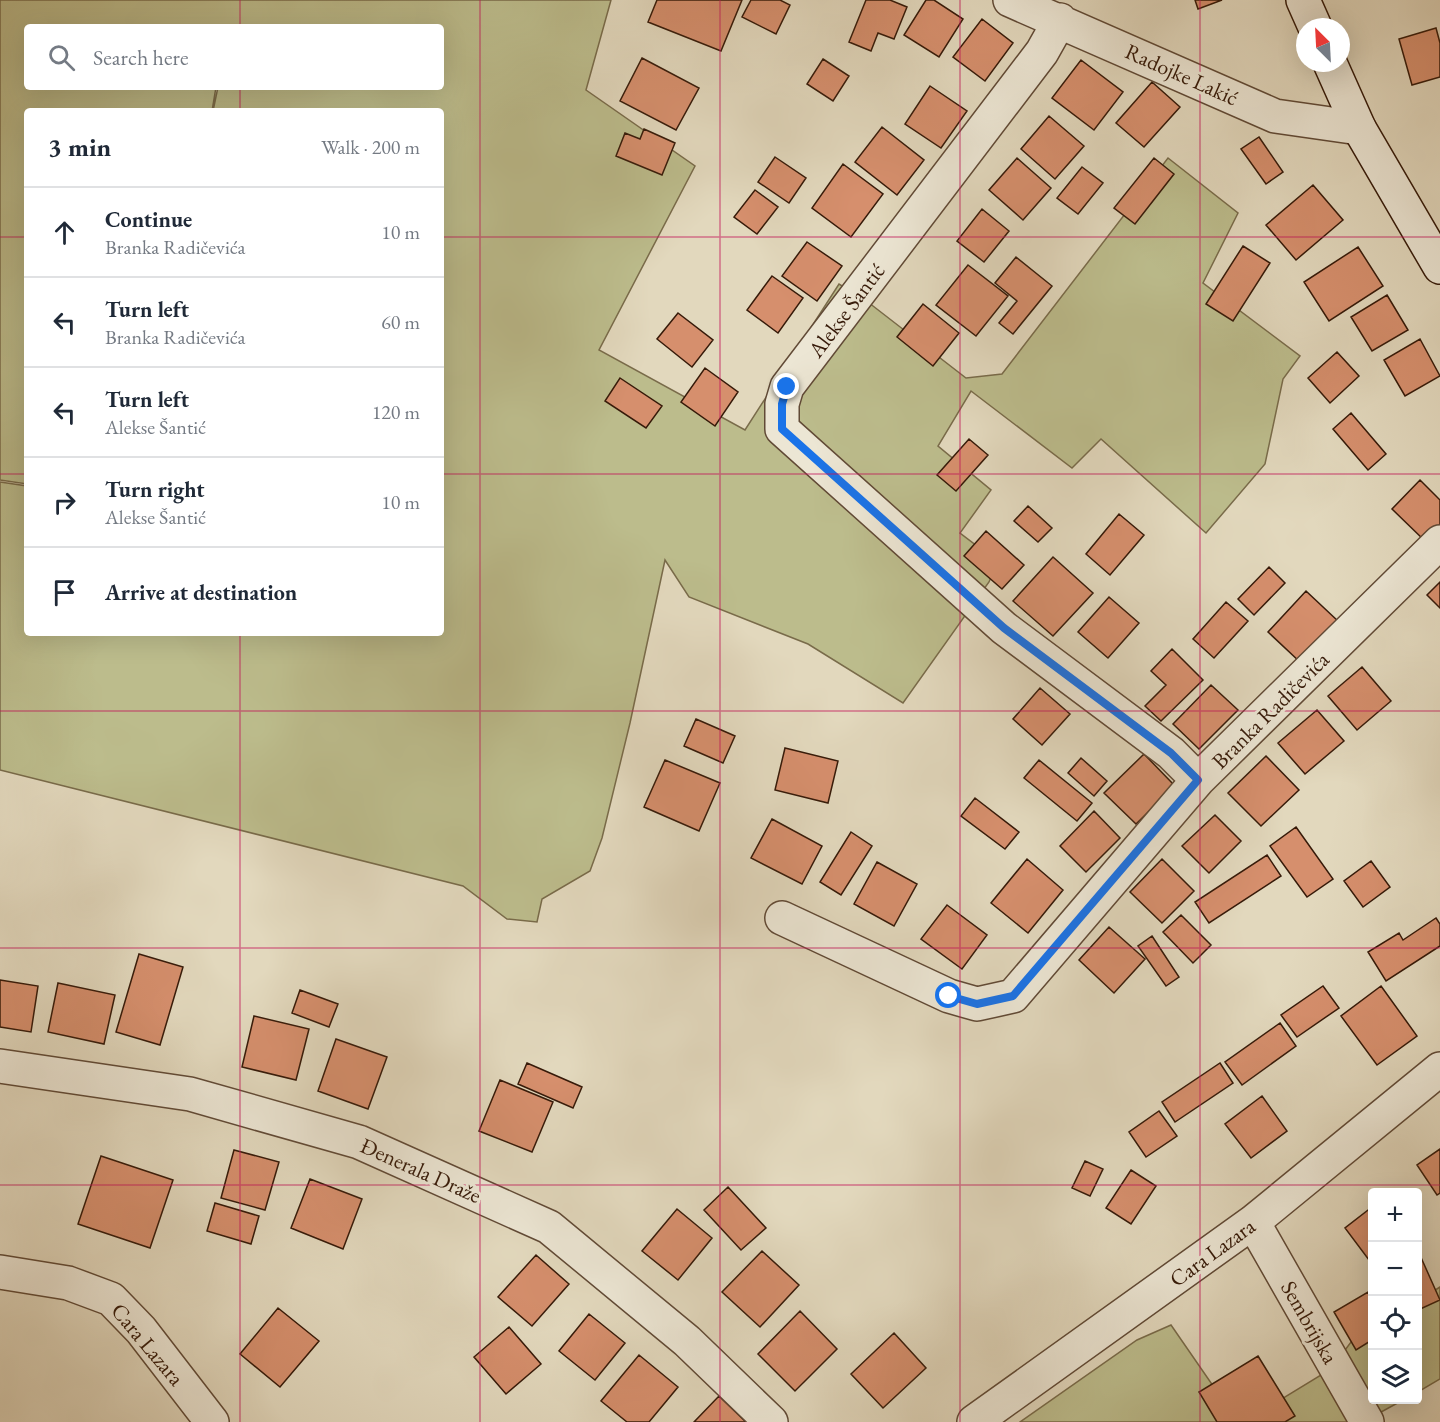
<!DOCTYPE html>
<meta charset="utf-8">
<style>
body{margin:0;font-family:"EB Garamond",serif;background:#f6f6f7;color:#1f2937}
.controls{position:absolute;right:18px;bottom:18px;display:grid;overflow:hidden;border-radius:6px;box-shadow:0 6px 24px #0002}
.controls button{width:54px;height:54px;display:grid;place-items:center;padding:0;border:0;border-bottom:2px solid #e0e1e3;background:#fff;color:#1f2937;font:30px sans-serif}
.compass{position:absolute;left:1296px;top:18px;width:54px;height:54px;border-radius:50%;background:#fff;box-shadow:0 6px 24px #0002;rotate:336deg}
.stop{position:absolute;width:18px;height:18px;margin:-14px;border:4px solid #1a73e8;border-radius:50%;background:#fff}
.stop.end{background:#1a73e8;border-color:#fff;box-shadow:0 2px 6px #0008}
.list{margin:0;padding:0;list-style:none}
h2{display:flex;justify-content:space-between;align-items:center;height:78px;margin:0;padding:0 24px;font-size:26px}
h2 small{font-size:20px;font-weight:400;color:#747a83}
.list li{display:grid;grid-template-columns:39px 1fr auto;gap:18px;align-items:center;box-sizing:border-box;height:90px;padding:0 24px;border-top:2px solid #e0e1e3}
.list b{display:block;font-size:22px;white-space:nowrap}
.list p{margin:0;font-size:20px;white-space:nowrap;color:#747a83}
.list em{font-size:20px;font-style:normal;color:#747a83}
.icon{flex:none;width:33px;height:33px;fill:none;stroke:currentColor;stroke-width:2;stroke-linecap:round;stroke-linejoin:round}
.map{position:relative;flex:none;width:1440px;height:1422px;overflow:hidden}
.search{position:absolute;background:#fff;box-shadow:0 6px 24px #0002;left:24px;top:24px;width:420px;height:66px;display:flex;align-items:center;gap:15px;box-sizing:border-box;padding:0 21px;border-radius:6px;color:#747a83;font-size:22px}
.panel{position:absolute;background:#fff;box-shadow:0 6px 24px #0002;left:24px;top:108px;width:420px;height:528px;border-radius:6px}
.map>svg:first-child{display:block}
.green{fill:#bcbc8c;stroke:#796b4a;stroke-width:1.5}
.building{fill:#d68f6d;stroke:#361a09;stroke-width:1.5}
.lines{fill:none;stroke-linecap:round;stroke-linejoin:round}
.street-casing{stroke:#614a36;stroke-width:36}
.secondary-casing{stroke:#361a09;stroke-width:36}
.street{stroke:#ece6d4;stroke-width:33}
.secondary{stroke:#ece6d4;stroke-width:33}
.route{stroke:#1a73e8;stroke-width:8}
.grid{fill:none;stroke:#c2185b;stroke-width:1.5;stroke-opacity:0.55}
.labels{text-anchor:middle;stroke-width:6;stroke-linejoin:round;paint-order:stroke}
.street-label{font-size:22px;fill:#361a09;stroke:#ece6d4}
</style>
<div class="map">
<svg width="1440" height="1422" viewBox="0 0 1440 1422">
<rect width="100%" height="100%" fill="#e2d8bd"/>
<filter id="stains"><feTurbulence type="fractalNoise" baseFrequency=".00333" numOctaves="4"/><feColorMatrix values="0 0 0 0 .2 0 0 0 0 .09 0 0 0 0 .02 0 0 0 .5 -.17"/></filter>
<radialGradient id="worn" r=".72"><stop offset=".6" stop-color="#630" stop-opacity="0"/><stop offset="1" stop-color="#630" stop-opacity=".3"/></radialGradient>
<path class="green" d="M0,0h611l-25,90 109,76 -96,184 146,80 94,-146 25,15 102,79 36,-4 166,-216 70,55 -35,70 97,73 -17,23 -18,85 -59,69 -105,-94 -29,29 -101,-77 -33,55 53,44 -31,43 38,29 -9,20 -86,121 -95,-59 -119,-47 -24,-37 -35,163 -28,115 -12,33 -48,28 -5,23 -30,-3 -44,-33 -463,-116v-288l27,4v147h414v-522h-228l5,-24h223v-60h-414v60h189l-4,24h-185v373l-27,-4z
M1440,1287v92l-22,13v-91z
M1171,1325l67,97h-218l117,-82z
M1372,1329v71h31l-40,22h-119l87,-53 20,-27z"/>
<path class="building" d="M657,0h85l-21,51 -73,-29z
M751,0h29l10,5 -14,29 -34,-17z
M866,0h24l17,7 -13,32 -16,-6 -7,18 -22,-9z
M926,0h8l29,19 -24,38 -35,-22z
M1195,0h27l-24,9z
M982,19l31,24 -28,38 -32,-24z
M1436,28l4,15v34l-28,8 -13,-46z
M642,58l57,30 -23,42 -56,-29z
M823,59l26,17 -16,25 -26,-17z
M1081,60l42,32 -29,38 -42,-32z
M1152,82l28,25 -36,40 -28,-24z
M930,86l37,25 -26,37 -36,-24z
M1049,116l35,30 -29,33 -34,-30z
M882,127l42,33 -27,35 -42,-33z
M644,129l31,14 -13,32 -46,-19 9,-23 15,6z
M1259,137l24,35 -17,12 -25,-35z
M775,157l31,21 -17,25 -31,-21z
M1017,158l34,30 -28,32 -34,-30z
M1154,158l20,16 -39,50 -21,-16z
M843,164l40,30 -32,43 -39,-29z
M1082,167l21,16 -25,31 -21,-16z
M1313,185l30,35 -47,40 -30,-35z
M755,190l23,17 -21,27 -23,-17z
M982,209l27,22 -25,31 -27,-21z
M807,242l35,24 -25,35 -35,-25z
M1243,246l27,17 -37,58 -27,-17z
M1358,247l25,39 -54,35 -25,-39z
M1016,257l36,29 -39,48 -14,-11 18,-22 -22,-18z
M968,265l40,31 -32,40 -40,-31z
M772,276l31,22 -25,35 -31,-23z
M1387,295l21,35 -36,21 -21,-34z
M923,304l36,29 -26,33 -36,-29z
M678,313l35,27 -21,27 -35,-28z
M1420,339l20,37 -35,20 -21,-36z
M1337,352l22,24 -29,27 -22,-25z
M705,368l33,24 -23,34 -34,-24z
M620,378l42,28 -16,22 -41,-27z
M1351,413l35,41 -18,16 -35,-41z
M969,439l19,16 -32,36 -19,-16z
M1420,480l20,20v28l-14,14 -34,-33z
M1028,506l24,22 -14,14 -24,-21z
M1119,514l25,21 -34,40 -24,-21z
M986,531l38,34 -22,24 -38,-33z
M1053,557l40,36 -40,43 -40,-35z
M1269,567l16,16 -31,32 -16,-16z
M1440,582v26l-13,-13z
M1306,591l33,31 -38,41 -33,-31z
M1109,597l30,26 -31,35 -30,-26z
M1226,602l22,19 -34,37 -21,-19z
M1172,649l31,31 -42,41 -16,-15 21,-21 -15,-14z
M1362,667l29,34 -34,29 -29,-34z
M1211,685l27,25 -39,39 -26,-25z
M1040,688l30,26 -28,31 -29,-26z
M1317,710l27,31 -39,33 -27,-31z
M696,719l39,17 -12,27 -39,-17z
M785,748l53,13 -10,42 -53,-13z
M1144,754l31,32 -39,38 -32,-31z
M1266,756l33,34 -38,36 -33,-33z
M1081,758l26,23 -13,15 -26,-23z
M665,760l55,23 -21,48 -55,-24z
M1039,760l53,43 -15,18 -53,-43z
M975,798l44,34 -14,17 -44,-33z
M1094,811l26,27 -34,34 -26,-26z
M1215,815l26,26 -32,32 -27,-27z
M772,819l50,27 -20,38 -51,-26z
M1296,827l37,52 -26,18 -37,-51z
M851,832l21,14 -31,49 -21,-13z
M1267,855l14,21 -72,47 -14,-21z
M1027,859l36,31 -35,43 -37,-30z
M1162,859l32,32 -32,32 -32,-31z
M1371,861l19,26 -27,20 -19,-26z
M877,862l40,22 -23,42 -40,-22z
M947,905l40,30 -25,34 -41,-30z
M1181,915l30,30 -18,18 -30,-31z
M1436,918l4,6v22l-54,35 -18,-29 31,-19 4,7z
M1109,927l36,32 -31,34 -35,-33z
M1152,936l27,41 -13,9 -28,-40z
M139,954l44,13 -23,78 -44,-13z
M0,980l38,6 -7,46 -31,-5z
M58,983l57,12 -11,49 -56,-12z
M1323,986l16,22 -42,29 -16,-22z
M1381,986l36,50 -40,29 -36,-49z
M300,990l38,14 -9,23 -37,-14z
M254,1016l55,13 -13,51 -54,-13z
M1280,1023l16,23 -54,39 -17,-23z
M336,1039l51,18 -19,52 -50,-18z
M527,1063l55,24 -9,21 -55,-24z
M1220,1063l13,20 -58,39 -13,-20z
M500,1080l53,22 -21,50 -53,-21z
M1262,1096l25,35 -36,27 -26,-34z
M1159,1111l18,25 -31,21 -17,-25z
M1440,1149v44l-3,2 -20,-30z
M234,1150l45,12 -14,48 -44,-12z
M101,1156l72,24 -23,68 -72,-24z
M1085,1161l18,8 -13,27 -18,-8z
M1131,1170l25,16 -25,38 -25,-16z
M310,1179l52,20 -19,50 -52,-21z
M728,1187l38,41 -25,22 -37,-40z
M215,1203l44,13 -8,28 -44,-13z
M1372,1207v57l-27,-36z
M677,1209l35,29 -34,42 -36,-29z
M762,1251l37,34 -39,42 -38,-35z
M1419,1253l21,47 -22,10v-56z
M536,1255l33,29 -37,42 -34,-29z
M1368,1292l4,9v39l-16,10 -22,-38z
M278,1308l41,33 -39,46 -40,-33z
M800,1311l37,38 -42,42 -37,-37z
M589,1314l36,29 -30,37 -36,-29z
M509,1327l32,37 -35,30 -32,-37z
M894,1333l32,35 -43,40 -32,-34z
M639,1355l39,32 -29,35h-22l-26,-21z
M1258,1356l37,60 -10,6h-68l-18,-30z
M719,1396l27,26h-52z"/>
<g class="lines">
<defs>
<path id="street" d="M1010,0l265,116 84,12
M1060,20l-18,32 -255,335 -5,17v25l222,199 167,125 27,27
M782,918l167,78 28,8 36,-8 185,-216 242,-238
M0,1066l190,28 169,48 190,85 138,114 84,81
M1253,1222l114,200
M0,1272l68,11 43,16 30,31 71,92
M974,1422l279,-200 187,-153"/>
<path id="secondary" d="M1303,0l12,27
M1330,63l29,65 81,139"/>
</defs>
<use href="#street" class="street-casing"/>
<use href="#secondary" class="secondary-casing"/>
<use href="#street" class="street"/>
<use href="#secondary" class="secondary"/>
</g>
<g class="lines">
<path class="route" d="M787,387l-5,17v25l222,199 167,125 27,27 -185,216 -36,8 -28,-8"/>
</g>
<path class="grid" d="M240,0v27M480,0v1422M720,0v1422M960,0v1422M1200,0v1422M240,87v24M0,237h27M441,237h999M0,474h27M441,474h999M240,633v789M0,711h1440M0,948h1440M0,1185h1440"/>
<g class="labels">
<g class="street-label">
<text transform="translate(1182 74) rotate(24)" y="8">Radojke Lakić</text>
<text transform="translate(846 310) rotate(-53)" y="8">Alekse Šantić</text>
<text transform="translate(1270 710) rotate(-45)" y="8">Branka Radičevića</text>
<text transform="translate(421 1170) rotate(24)" y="8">Đenerala Draže</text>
<text transform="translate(1212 1252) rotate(-36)" y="8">Cara Lazara</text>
<text transform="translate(1310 1322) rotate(60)" y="8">Sembrijska</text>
<text transform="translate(148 1344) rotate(50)" y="8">Cara Lazara</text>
</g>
</g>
<rect width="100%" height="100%" filter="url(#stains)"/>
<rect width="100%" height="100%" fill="url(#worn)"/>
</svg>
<div class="controls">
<button>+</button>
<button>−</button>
<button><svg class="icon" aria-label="locate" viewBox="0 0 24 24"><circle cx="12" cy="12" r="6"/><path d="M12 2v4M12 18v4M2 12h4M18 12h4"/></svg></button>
<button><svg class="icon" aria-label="layers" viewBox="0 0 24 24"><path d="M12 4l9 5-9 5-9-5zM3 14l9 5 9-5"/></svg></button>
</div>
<svg class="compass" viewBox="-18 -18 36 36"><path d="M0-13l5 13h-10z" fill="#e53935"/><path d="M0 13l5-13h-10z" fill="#747a83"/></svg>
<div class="stop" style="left:949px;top:996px"></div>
<div class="stop end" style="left:787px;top:387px"></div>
<div class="search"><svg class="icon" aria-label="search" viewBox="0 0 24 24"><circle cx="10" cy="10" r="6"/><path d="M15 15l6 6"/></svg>Search here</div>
<section class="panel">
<h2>3 min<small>Walk · 200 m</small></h2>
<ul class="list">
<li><svg class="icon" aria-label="ahead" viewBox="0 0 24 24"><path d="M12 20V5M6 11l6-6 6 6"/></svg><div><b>Continue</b><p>Branka Radičevića</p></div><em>10 m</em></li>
<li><svg class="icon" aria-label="left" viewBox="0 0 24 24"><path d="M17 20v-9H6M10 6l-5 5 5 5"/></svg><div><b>Turn left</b><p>Branka Radičevića</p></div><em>60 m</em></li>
<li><svg class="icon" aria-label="left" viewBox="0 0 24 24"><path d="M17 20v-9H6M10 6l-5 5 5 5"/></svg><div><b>Turn left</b><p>Alekse Šantić</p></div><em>120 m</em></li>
<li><svg class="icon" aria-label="right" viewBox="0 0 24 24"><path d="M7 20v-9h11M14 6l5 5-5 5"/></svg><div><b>Turn right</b><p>Alekse Šantić</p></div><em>10 m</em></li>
<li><svg class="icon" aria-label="arrive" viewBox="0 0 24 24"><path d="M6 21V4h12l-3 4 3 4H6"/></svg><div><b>Arrive at destination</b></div></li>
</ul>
</section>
</div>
